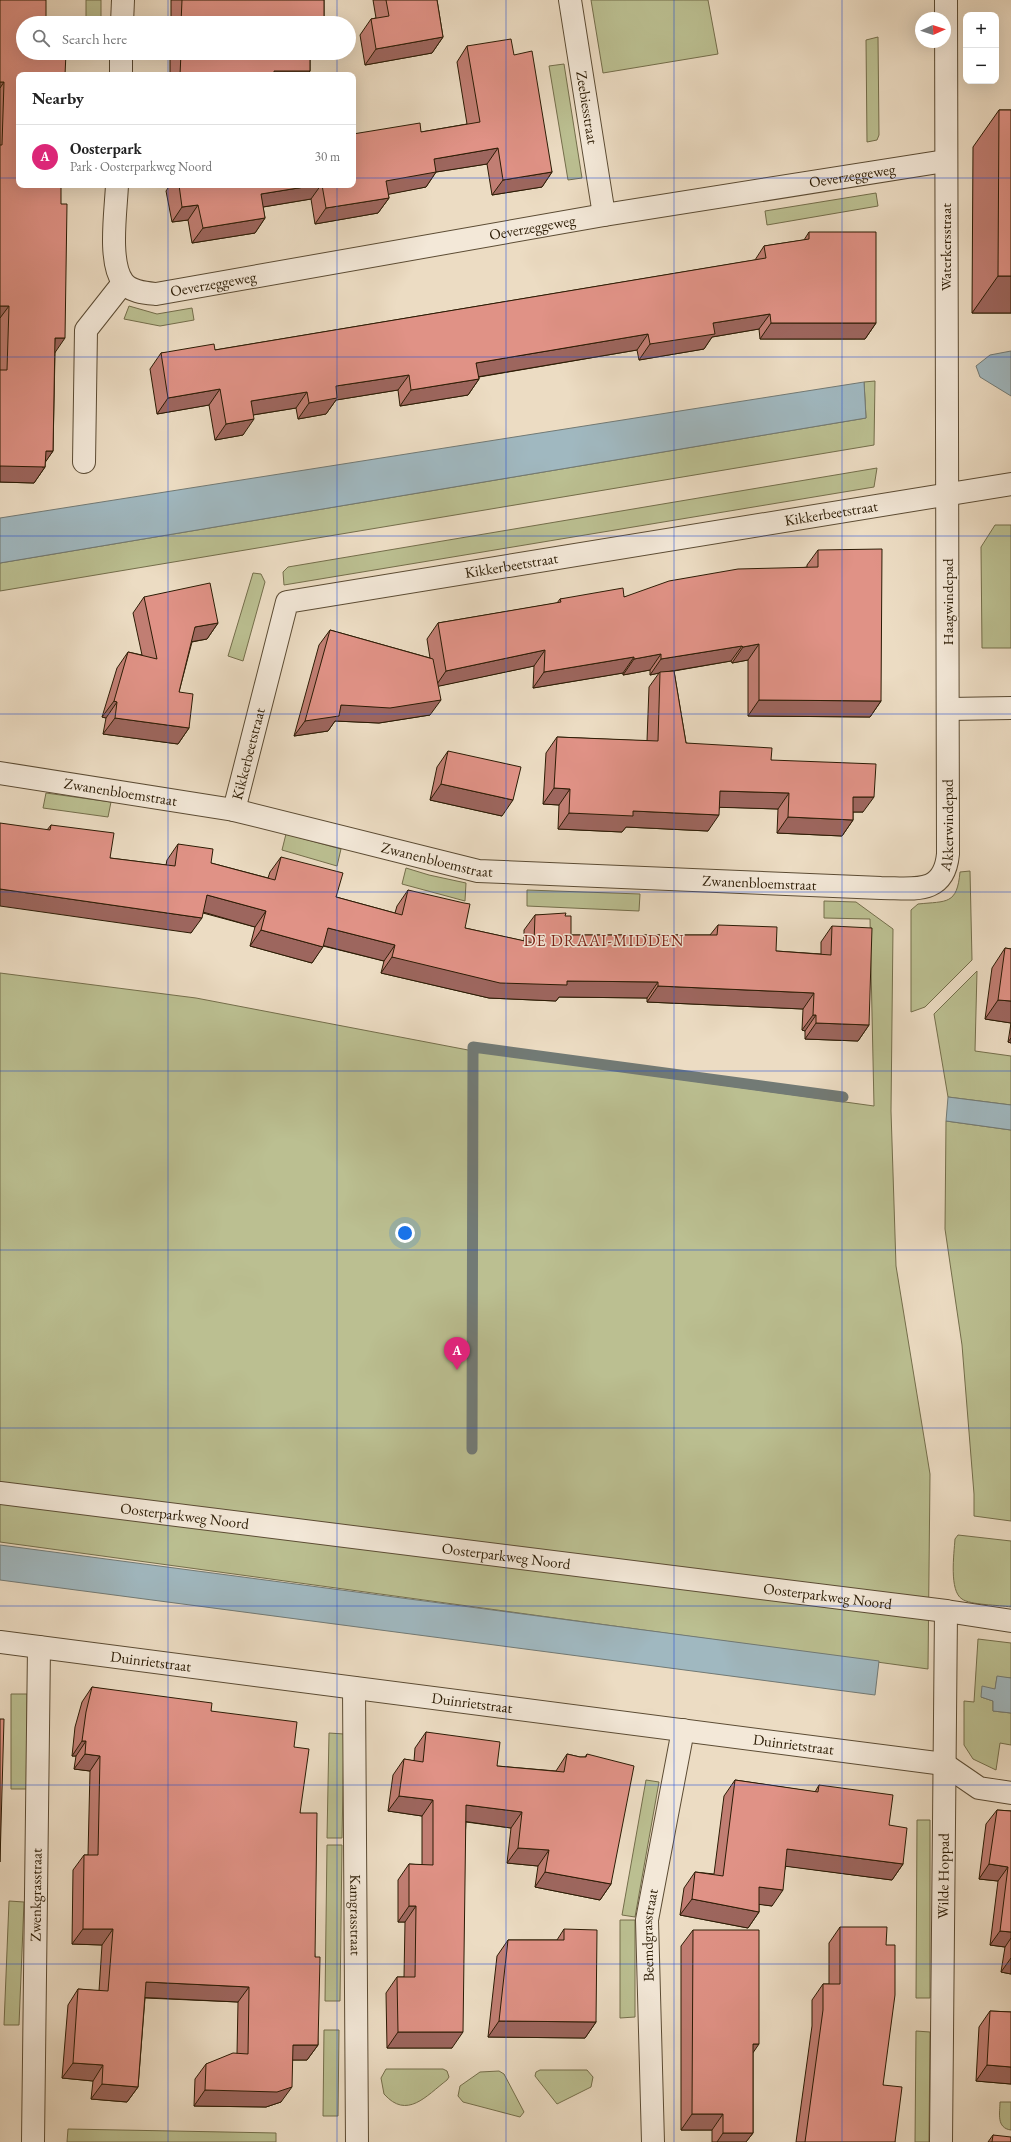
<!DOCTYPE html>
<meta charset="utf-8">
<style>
body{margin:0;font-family:"EB Garamond",serif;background:#f6f6f6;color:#222}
.controls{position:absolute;right:12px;top:12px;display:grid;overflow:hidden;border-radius:8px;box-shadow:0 4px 16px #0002}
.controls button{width:36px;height:36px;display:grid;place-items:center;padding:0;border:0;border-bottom:1px solid #e0e0e0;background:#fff;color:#222;font:20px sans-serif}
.compass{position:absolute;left:915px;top:12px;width:36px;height:36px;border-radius:50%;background:#fff;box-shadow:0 4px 16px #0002;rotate:87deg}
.you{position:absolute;left:405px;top:1233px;width:14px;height:14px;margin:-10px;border:3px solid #fff;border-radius:50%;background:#1a73e8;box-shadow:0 0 0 6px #1a73e833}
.badge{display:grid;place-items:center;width:26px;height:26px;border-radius:50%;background:#db2777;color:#fff;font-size:13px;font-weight:700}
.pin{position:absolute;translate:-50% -33px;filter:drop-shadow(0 1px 2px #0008)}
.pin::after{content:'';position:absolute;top:21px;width:14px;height:12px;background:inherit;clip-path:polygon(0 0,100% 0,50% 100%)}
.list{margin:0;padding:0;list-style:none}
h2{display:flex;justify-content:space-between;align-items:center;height:52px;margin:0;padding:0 16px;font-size:17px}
h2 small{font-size:13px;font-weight:400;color:#767676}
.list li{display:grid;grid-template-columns:26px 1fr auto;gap:12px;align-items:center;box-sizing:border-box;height:64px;padding:0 16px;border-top:1px solid #e0e0e0}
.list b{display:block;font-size:15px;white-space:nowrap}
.list p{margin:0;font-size:13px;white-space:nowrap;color:#767676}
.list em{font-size:13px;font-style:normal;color:#767676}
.icon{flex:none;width:22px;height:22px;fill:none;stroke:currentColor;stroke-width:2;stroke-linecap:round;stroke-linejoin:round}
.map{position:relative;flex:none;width:1011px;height:2142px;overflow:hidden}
.search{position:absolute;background:#fff;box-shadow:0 4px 16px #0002;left:16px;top:16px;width:340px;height:44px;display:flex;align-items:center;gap:10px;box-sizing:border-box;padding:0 14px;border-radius:22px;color:#767676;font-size:15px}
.panel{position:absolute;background:#fff;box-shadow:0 4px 16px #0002;left:16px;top:72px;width:340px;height:116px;border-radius:8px}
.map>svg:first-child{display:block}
.green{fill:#bbbf91;stroke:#746e4b}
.water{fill:#a0b8c0;stroke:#727a75}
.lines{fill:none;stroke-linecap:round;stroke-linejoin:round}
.stream{stroke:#727a75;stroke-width:11}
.minor-casing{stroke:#5c4c34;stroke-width:24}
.minor{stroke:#f3e8d8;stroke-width:22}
.wall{fill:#c17e73;stroke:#2c1c05}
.shaded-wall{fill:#9d665e;stroke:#2c1c05}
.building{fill:#e09286;stroke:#2c1c05}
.grid{fill:none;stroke:#1d4ed8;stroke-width:1;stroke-opacity:0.55}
.labels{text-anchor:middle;stroke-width:3;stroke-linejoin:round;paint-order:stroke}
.street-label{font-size:15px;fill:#2c1c05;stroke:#f3e8d8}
.neighbourhood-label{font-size:16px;letter-spacing:1px;fill:#7a1f14;stroke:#f3e8d8}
</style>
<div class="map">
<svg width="1011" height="2142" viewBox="0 0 1011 2142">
<rect width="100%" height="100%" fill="#ecdcc3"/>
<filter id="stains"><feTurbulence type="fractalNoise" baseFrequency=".005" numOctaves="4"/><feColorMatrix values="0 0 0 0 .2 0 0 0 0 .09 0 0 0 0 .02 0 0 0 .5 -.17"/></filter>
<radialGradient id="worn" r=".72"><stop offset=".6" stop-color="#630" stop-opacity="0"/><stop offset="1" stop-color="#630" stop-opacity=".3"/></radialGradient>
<path class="green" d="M86,0h15v23h-15z
M591,0h117l10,54 -115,19z
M878,37l1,98 -2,5 -10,2 -1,-102z
M564,64l18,114 -14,2 -19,-114z
M876,193l2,13 -111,19 -2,-14z
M129,306l28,8 35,-6 2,12 -34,6 -36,-7z
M875,381l-1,64 -874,146v-28l866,-145 -2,-36z
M877,468l-3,19 -590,98 -1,-13 5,-5z
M995,525h16v123h-29l-1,-101z
M253,573l8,1 4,8 -22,79 -15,-5z
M46,793l65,9 -3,15 -65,-9z
M286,834l55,15 -4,17 -55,-16z
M406,868l23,7 37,8 -1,18 -63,-17z
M970,871l2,89 -47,47 -14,5v-102l7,-6c29,-3 39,1 42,-32z
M527,890l113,4 -1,17 -112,-5z
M824,901l32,1 37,27 -2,182 5,155 34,208 -2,195 -928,-127v-569l196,25 272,52 406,56 -4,-187 -46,-1z
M977,971l-2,80 36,5v49l-63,-8 -14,-83z
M946,1121l65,9v391l-37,-5v-22l-12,-149 -17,-116z
M958,1535l53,6v66c-12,-2 -41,-2 -49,-8 -13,-8 -8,-45 -7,-60z
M978,1639l33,4v35l-14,-1 -2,13 -14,7 12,4v10l18,2v32l-11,-2 -4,27 -23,-11 -9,-14v-44l10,1z
M11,1694h16v95h-16z
M329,1733l15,1 -2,104h-15z
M646,1780l13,2 -24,135 -13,-2z
M917,1820h13v178h-14z
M327,1845h15l-2,156h-15z
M9,1901l15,1 -5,123h-15z
M620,1920h15v97l-15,1z
M324,2030h15l-1,86h-15z
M916,2031l14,1 -1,110h-14z
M386,2069h57l4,2 2,6 -2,3c-21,16 -40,40 -63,14l-3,-16z
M540,2070h47l6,7 -2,10 -34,17 -22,-28 1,-4z
M499,2071l5,3 20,38 -4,5 -57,-15 -5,-6 2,-10 20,-14z
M1000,2102h11v28c-15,-2 -11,-17 -11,-28z
M68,2129l208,4v9h-209z"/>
<path class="water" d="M1011,351v45l-31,-19 -4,-11 14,-11z
M864,382l2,36 -866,145v-45z
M948,1097l63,8v25l-65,-9z
M0,1545l879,116 -4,34 -875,-115z
M997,1676l14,2v35l-18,-2v-10l-12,-4 1,-11 13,3z"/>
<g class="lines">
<path class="stream" d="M472,1449l1,-402 370,50"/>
<defs>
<g id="minor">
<path id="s1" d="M570,0l34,215"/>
<path d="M122,23l1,-23"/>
<path d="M121,75v-22"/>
<path id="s2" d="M117,185c-1,25 -9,77 6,97 7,10 22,11 33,12l448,-79 341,-54"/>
<path d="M84,462l2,-132 37,-47"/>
<path d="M949,709l62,-1"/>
<path id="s3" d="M0,773l234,37 244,61 403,17c32,0 63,8 67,-34l-2,-854"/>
<path id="s4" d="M234,810l53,-208 724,-118"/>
<path id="s5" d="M0,1493l946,118 65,10"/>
<path id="s6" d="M0,1642l944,122 35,24 32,5"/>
<path id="s7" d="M354,1688l3,454"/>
<path id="s8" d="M33,2142l6,-495"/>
<path id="s9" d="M653,2142l-6,-222 36,-190"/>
<path id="s10" d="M941,2142l5,-531"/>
</g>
</defs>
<use href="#minor" class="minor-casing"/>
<use href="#minor" class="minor"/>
</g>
<path class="wall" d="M0,0l19,75 36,277 -2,99 -8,11v5l-11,16 -34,-1z
M171,0h153v23h-153z
M373,0h64l6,37 -11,16 -67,12 -5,-30 11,-16 5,-1z
M467,46l47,9 38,117 -10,15 -50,8 -5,-31 -51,8 -10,15 -38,7 1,4 -11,15 -63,11 -4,-25 -48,8 2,11 -10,15 -63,10 -4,-23 -16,2 -6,-31 4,-6h183l68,-53 46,-8 -10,-62z
M170,53h145l-1,3h-4v15l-3,4h-137z
M999,110h12v203h-39l1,-166z
M809,232l67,91 -11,16h-105l-1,-10 -47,8 -8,12 -65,11 -2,-10 -158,27v2l-11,16 -68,11 -2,-16 -62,10 -10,14 -28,5 -2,-11 -43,7 -10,20 -28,5 -6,-35 -52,9 -7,-45 11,-16 54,-3 540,-90 9,-14 40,-6z
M818,550l63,151 -11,16 -122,-1v-56l-16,3 -1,-2 -57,10 12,72 85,17 92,52h-10v8l-11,16 -65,-3 1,-24 -58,-2 -12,24 -82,-4 -4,5 -64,-3 1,-24 -16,-1 3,-51 11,-16 90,4 2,-54 10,-14 -9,2v-5l-27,5v-2l-90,15 1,-22 -96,20 -8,29 -51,8 -44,-2 -7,10 -34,5 25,-91 11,-15 100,28 -3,-19 11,-16 119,-20 3,-4 64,-2 183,-30v-2z
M144,597l74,26 -11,16 -15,3 -13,50 10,36 -11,16 -75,-10 3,-16 -4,-1 15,-49 11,-16 14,3 -9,-42z
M448,751l54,65 -72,-16 7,-33z
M51,825l59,33 56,7 1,-5 11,-16 33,19 57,15 2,-6 11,-15 55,40 59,16 2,-7 11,-16 57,38 59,13v-11l11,-15 30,1 6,19h139l8,-10 58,26 45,3v-12l11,-16 37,99 -11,16 -53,-2v-8l-3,-1 1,-21 -156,-7v-4l-88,-1 -3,4 -67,-3 -108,-25 3,-12 -61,-15 -11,17 -62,-17 5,-19 -52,-14 -12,20 -144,-103z
M1005,948l6,1v74l-26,-4 7,-51z
M1011,1023v20l-3,-1z
M92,1687l119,24 83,36 6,66 15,144 3,88 -11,15h-15l-11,42 -15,5 -72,-1 1,-27 11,-15 31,-10 1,-52 -93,-4 -7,89 -11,15 -36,-3 2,-18 -31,-3 6,-73 10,-16 21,2 3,-46 -30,-1 1,-74 11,-15h4l2,-84 -16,-2 2,-13h-4l3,-29 7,-25z
M426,1732l71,34 59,5 11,-17 13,3h5l2,-3 24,130 -11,16 -65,-13 3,-21 -31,-3 4,-35 -45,-6 -14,226h-65l-1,-55 11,-16h7l1,-55h-7v-42l11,-16 13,1v-49l-34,-5 5,-36 11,-16 10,2 1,-13z
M735,1780l80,12 4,-7 70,40 14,39 -11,16 -106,-14 -14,40 -13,-2v8l-11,16 -68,-13 4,-27 11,-16 19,2 10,-78z
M997,1810l14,1v163l-10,-2 4,-25 -15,-2 8,-64 -19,-2 7,-55z
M840,1927l43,158 12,57h-99l16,-116v-26l11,-16h6v-41z
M564,1929l32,93 -11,16 -97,-1 9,-81 11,-16h49z
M693,1930l60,123v80l-7,9h-34v-12h-31v-184z
M990,2011l21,1v72l-35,-3 3,-54z
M993,2135l18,7h-23z"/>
<path class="shaded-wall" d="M443,37l-11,16 -67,12 11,-16z
M301,53h14l-1,3 -15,-1z
M274,71h36l-3,4h-36z
M0,82h4l-4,6z
M498,148l-11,16 -51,8 -10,15 -51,10 11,-16 48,-22z
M552,172l-10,15 -50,8 11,-15z
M317,185h4l-10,14 -60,10 10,-15z
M389,198l-11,15 -63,11 11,-16z
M198,205l-10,15 -16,2 10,-15z
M265,218l-10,15 -63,10 11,-15z
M998,276h13v37h-39z
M0,306h9l-9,12z
M770,314l-11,15 -47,8 -8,12 -65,11 11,-16 63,-21z
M771,323h105l-11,16h-105z
M648,334l-11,16 -172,29 11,-16z
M55,338h10l-11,16z
M409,375l-11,15 -62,10 -10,14 -28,5 11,-16 27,-17z
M479,379l-11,16 -68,11 11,-16z
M220,389l-11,16 -52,9 11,-16z
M307,392l-11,16 -56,9 11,-16z
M254,419l-11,16 -28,5 11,-16z
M46,451h7l-11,16h3l-11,16 -34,-1v-16z
M218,623l-11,16 -23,4 11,-16z
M759,644l-11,16 -16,3 11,-16z
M742,646l-11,15 -71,12v-1l-1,1 -9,2 11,-16z
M545,650l-11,16 -99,21 11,-16z
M661,654l-11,16 -27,5 11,-16z
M634,657l-11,16 -90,15 11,-16z
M441,700l-11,15 -51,8 -44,-2 -7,10 -34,5 11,-15 36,-16z
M759,700l122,1 -11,16 -122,-1z
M114,701l3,1 -11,16 -4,-1z
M115,718l74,10 -11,16 -75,-10z
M441,784l72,16 -11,16 -72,-16z
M554,788l16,1 -11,16 -16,-1z
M720,791l69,2 -11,16 -69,-2z
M853,797h21l-11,15h-21z
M633,811l86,4 -11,16 -82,-4 -4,5 -64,-3 11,-16z
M788,817l65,3 -11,16 -65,-3z
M0,889l202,29 -11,15 -191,-27z
M207,895l59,16 -11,16 -59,-17z
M328,928l67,17 -11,16 -67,-17z
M261,930l62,17 -11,16 -62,-17z
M392,957l175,24 91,1 -11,16 -88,-1 -3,4 -67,-3 -108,-25z
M658,986l156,7 -11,16 -156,-7z
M998,1000l13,1v22l-26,-4z
M813,1015h3l-11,16 -3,-1z
M816,1023l53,2 -11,16 -53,-2z
M1011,1038v5l-3,-1z
M82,1741h4l-10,15h-4z
M85,1754l15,2 -10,15 -16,-2z
M399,1796l34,4 -11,16 -34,-5z
M466,1805l56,7 -11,16 -56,-8z
M518,1848l31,2 -11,16 -31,-3z
M787,1849l116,15 -11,16 -116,-15z
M989,1864l19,3 -10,14 -19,-2z
M545,1872l66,12 -11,16 -65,-13z
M759,1887l24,3 -11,16 -24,-3z
M692,1899l67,13 -11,16 -68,-13z
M409,1906h7l-11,16h-7z
M83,1929h30l-11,16 -30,-1z
M1000,1931l11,1v6l-6,9 -15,-2z
M1011,1958v16l-10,-2z
M146,1982l103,5 -11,15 -103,-5z
M499,2021l97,1 -11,16 -97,-1z
M398,2032h65l-11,16h-65z
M753,2044h6l-11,16z
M293,2045h25l-11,15h-25z
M73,2063l30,2 -10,16 -31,-3z
M987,2065l24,2v17l-35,-3z
M102,2084l36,3 -11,15 -36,-3z
M292,2087l-11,15 -15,5 -72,-1 11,-16z
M692,2114h31l-11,16h-31z
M723,2133h30l-7,9h-29z"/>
<path class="building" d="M0,0h46v23h-23v30h43l-1,22h-46v110h42v19h6l-2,134h-10l-2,113h-7l-1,16 -45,-1v-96h7l2,-64h-9v-161h2l2,-63h-4z
M182,0h142v23h-143z
M386,0h51l6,37 -67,12 -5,-30 18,-3z
M511,39l3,16 18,-4 20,121 -49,8 -5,-32 -64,11 2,13 -50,9 3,17 -63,10 -4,-23h31v-51l67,-11 1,9 59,-10 -13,-76z
M181,53h129v18h-36v4h-94z
M999,110h12v166h-13z
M179,185h138l-56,9 4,24 -62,10 -5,-23 -16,2z
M809,232h67v91h-105l-1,-9 -57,9 2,11 -65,10 -2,-10 -172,29 3,16 -68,11 -2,-15 -73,11 1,12 -28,5 -2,-11 -56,9 3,18 -28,5 -6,-35 -52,9 -7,-45 53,-9 1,6 551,-92 -2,-12 45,-7z
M882,549l-1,152 -122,-1v-56l-16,3 -1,-1 -81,13v-5l-27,5v-2l-90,15 1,-22 -99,21 -8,-48 123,-21 -1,-3 63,-11 1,9 45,-16 69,-12 80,-2v-17z
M210,583l8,40 -23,4 -16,65 14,2 -4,34 -74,-10 2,-16 -3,-1 14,-49 29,7 -13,-62z
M330,630l103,29 8,41 -51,8 -49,-3 -2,11 -34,5z
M674,671l12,72 86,5 -1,12 105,4 -2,33h-21v23l-65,-3 1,-24 -69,-2 -1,24 -86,-4v5l-64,-3 1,-24 -16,-1 3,-51 101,4 2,-69z
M448,751l73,16 -8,33 -72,-16z
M0,823l50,7 1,-5 63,8 -4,25 65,8 3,-22 35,5 -2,14 64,17 6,-23 62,16 -7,24 66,18 6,-25 56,13 6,1 -5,24 69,15 1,-28 31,-2 -1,3h6v19h146l1,-10 59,2 -1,24 55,4 1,-29 40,2 -3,97 -53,-2v-8h-3l1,-22 -156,-7v-4l-91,-1v4l-67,-2 -108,-26 3,-12 -67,-17 -5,19 -62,-17 5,-19 -59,-16 -5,23 -202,-29z
M1005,948l6,1v52l-13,-1z
M92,1687l120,16 -1,8 86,11 -3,25 15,2 -9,64h17l-2,144h5l-2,88h-25l-1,42 -15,5 -72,-2 1,-26 27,-11 15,1 1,-67 -103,-5 -8,105 -36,-3 1,-19 -30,-2 5,-74 30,2 5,-62h-30l1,-74h14l2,-99 -15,-2 1,-13h-4l4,-29z
M0,1719h4l-4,143z
M426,1732l74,10 -3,24 67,6 3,-18 13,3h6l1,-3 47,12 -23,118 -66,-12 4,-22 -31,-2 4,-36 -56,-7 -3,227h-65l-1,-55h18l1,-71h-7v-42l24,1v-65l-34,-4 5,-37 19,3z
M735,1780l83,12 1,-7 74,10 -4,30 18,3 -4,36 -116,-15 -4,41 -24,-3v25l-67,-13 3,-27 28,4z
M997,1810l14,1v121l-11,-1 8,-64 -19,-3z
M840,1927h47l-1,18h9v50l-12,90 19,2 -7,55h-90l18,-132v-26h17z
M564,1929l33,1 -1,92 -97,-1 9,-81h56z
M693,1930h66v114h-6v89h-30v-19h-31z
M990,2011l21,1v55l-24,-2z
M993,2135l18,2v5h-19z"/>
<path class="grid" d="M168,0v23M337,0v23M506,0v2142M674,0v2142M842,0v2142M168,53v22M337,53v22M0,178h19M353,178h658M168,185v1957M337,185v1957M0,357h1011M0,536h1011M0,714h1011M0,892h1011M0,1071h1011M0,1250h1011M0,1428h1011M0,1606h1011M0,1785h1011M0,1964h1011"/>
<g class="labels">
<g class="street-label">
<text dy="5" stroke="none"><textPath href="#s1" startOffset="109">Zeebiesstraat</textPath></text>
<text dy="5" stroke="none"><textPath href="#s2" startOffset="841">Oeverzeggeweg</textPath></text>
<text dy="5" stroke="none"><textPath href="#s2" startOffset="517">Oeverzeggeweg</textPath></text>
<text transform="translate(946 247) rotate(-90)" y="5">Waterkersstraat</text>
<text dy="5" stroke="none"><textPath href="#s2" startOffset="193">Oeverzeggeweg</textPath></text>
<text dy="5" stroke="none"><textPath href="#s4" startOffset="766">Kikkerbeetstraat</textPath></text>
<text dy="5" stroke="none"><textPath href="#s4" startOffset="442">Kikkerbeetstraat</textPath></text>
<text transform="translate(948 602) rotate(-90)" y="5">Haagwindepad</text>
<text dy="5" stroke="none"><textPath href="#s4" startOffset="58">Kikkerbeetstraat</textPath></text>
<text dy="5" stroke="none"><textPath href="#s3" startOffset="122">Zwanenbloemstraat</textPath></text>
<text dy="5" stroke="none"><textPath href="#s3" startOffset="1008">Akkerwindepad</textPath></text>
<text dy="5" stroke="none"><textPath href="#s3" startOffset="446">Zwanenbloemstraat</textPath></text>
<text dy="5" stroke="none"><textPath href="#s3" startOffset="770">Zwanenbloemstraat</textPath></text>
<text dy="5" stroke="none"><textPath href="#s5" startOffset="186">Oosterparkweg Noord</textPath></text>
<text dy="5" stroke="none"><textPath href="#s5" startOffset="510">Oosterparkweg Noord</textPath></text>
<text dy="5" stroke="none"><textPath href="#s5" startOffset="834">Oosterparkweg Noord</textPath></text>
<text dy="5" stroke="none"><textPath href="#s6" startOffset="152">Duinrietstraat</textPath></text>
<text dy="5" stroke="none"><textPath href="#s6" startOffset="476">Duinrietstraat</textPath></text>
<text dy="5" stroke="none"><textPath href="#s6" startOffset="800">Duinrietstraat</textPath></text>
<text dy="5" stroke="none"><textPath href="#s10" startOffset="266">Wilde Hoppad</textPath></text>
<text dy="5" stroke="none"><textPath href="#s8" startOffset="247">Zwenkgrasstraat</textPath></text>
<text dy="5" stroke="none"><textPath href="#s7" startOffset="227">Kamgrasstraat</textPath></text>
<text dy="5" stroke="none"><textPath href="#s9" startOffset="207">Beemdgrasstraat</textPath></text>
</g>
<g class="neighbourhood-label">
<text x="604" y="946">DE DRAAI-MIDDEN</text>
</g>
</g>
<rect width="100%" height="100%" filter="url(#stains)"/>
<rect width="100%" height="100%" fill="url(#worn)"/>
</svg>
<div class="controls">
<button>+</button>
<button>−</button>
</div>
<svg class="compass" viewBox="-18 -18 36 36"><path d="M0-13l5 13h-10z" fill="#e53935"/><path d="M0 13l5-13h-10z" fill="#767676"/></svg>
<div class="you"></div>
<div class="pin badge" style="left:457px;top:1370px">A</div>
<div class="search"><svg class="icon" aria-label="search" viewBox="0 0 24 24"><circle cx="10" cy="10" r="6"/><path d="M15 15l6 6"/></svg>Search here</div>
<section class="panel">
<h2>Nearby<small></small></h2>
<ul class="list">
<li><span class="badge">A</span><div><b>Oosterpark</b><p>Park · Oosterparkweg Noord</p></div><em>30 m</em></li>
</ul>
</section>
</div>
